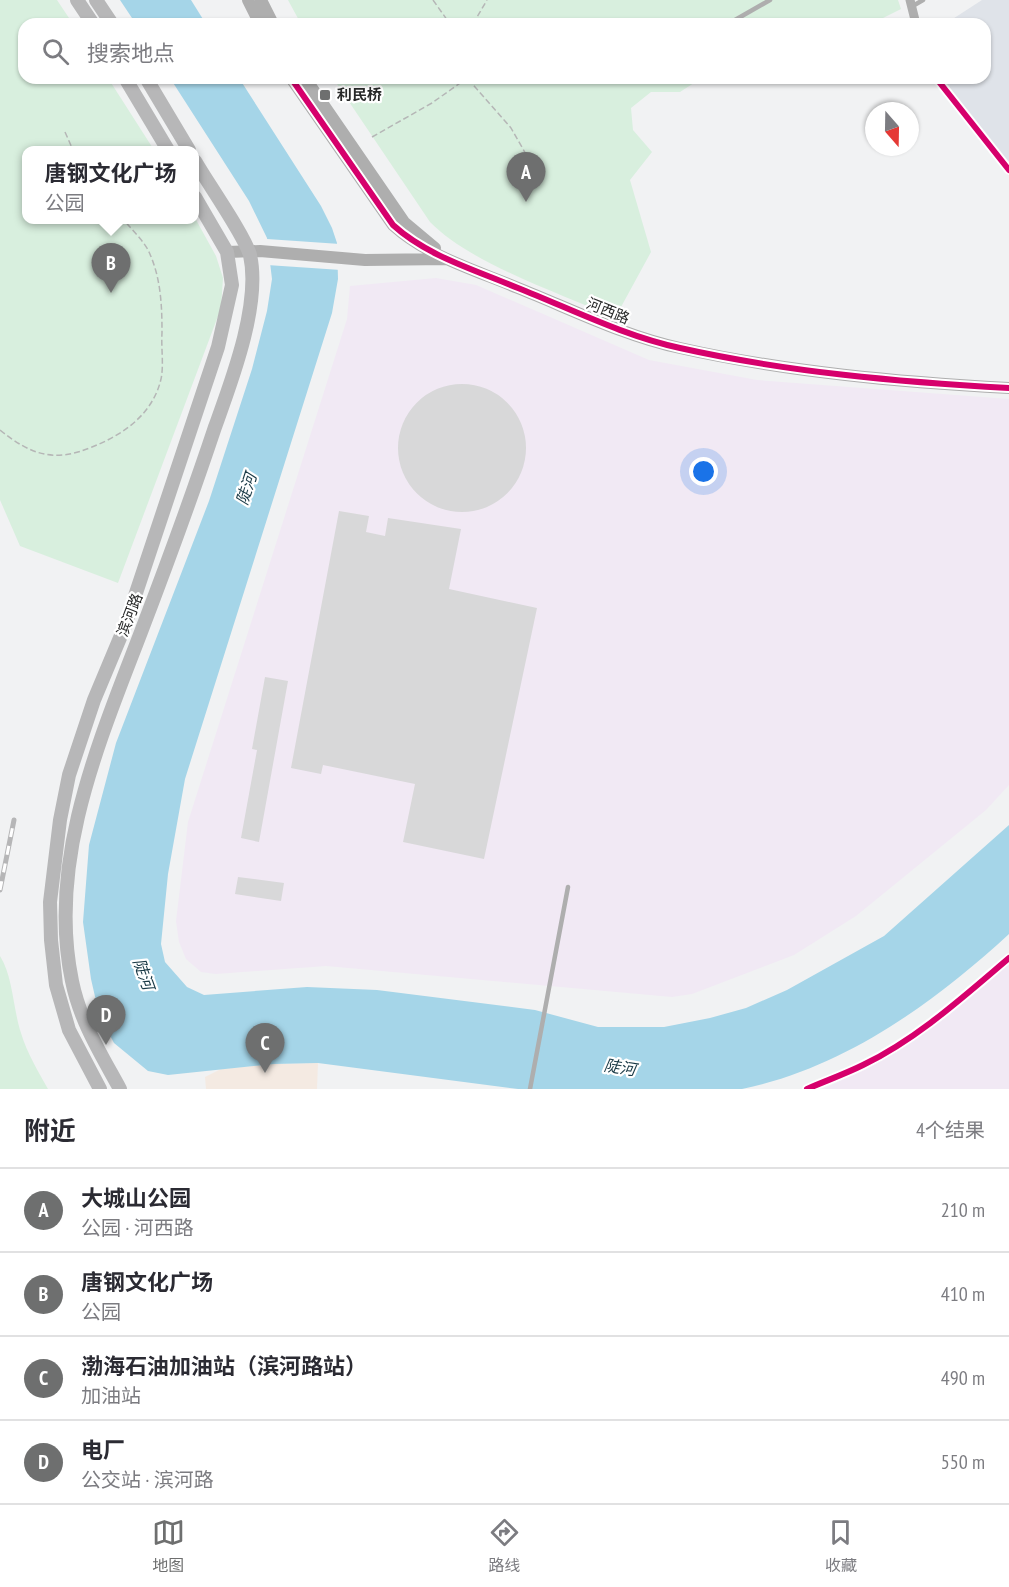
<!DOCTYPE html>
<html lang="zh">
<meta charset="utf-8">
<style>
body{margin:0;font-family:"PT Sans Narrow","Noto Sans SC",sans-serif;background:#f7f7f7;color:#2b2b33}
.compass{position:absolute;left:865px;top:102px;width:54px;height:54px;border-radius:50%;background:#fff;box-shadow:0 2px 4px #0004;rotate:160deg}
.you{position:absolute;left:704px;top:472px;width:21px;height:21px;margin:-15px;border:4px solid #fff;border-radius:50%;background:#1a73e8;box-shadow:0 0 0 9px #1a73e833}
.badge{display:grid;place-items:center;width:39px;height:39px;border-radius:50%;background:#6e6f6f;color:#fff;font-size:20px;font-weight:700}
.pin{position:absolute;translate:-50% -50px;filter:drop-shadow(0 2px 3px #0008)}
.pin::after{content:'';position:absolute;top:32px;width:21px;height:18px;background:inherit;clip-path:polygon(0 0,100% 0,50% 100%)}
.popup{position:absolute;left:22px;top:146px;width:177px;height:78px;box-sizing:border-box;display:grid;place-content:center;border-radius:12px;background:#fff;filter:drop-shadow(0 2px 4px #0005);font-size:20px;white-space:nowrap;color:#7c7c81}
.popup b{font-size:22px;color:#2b2b33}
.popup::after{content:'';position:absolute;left:50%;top:100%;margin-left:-12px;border:12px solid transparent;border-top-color:#fff}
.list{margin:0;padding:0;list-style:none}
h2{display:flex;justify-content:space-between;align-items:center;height:78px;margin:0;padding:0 24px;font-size:26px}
h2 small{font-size:20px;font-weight:400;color:#7c7c81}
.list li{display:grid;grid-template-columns:39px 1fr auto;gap:18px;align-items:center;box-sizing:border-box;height:84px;padding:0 24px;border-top:2px solid #e1e1e2}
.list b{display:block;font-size:22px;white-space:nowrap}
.list p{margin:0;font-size:20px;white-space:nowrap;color:#7c7c81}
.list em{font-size:20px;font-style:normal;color:#7c7c81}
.icon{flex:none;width:33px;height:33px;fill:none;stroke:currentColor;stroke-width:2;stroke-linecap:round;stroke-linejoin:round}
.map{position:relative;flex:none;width:1009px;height:1089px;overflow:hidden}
.search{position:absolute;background:#fff;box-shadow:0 2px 4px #0004;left:18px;right:18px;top:18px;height:66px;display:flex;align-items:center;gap:15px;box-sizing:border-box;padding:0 21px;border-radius:18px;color:#7c7c81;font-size:22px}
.sheet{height:414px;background:#fff}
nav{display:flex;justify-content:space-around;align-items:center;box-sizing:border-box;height:84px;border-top:2px solid #e1e1e2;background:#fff;font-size:16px;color:#7c7c81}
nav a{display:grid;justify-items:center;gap:3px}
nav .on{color:#6e6f6f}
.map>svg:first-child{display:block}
.commercial{fill:#f4eae2}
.industrial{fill:#f1e9f4}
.built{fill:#dfe3e9}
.green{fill:#d8efde}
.water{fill:#a5d5e8}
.pier{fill:#f1f2f3}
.building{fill:#d8d8d9}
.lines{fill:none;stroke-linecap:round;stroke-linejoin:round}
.path{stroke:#b5b6b6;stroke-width:1.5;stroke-dasharray:6 3;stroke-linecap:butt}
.service{stroke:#aeaeae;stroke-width:4.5}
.minor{stroke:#aeaeae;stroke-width:9}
.tertiary{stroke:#aeaeae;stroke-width:12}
.secondary{stroke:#b7b7b8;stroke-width:14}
.rail-casing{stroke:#b6b6b7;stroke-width:5}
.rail{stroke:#fff;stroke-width:3;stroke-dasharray:9;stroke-linecap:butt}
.cycleway-casing{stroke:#fff;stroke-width:10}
.cycleway{stroke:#d6006c;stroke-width:6}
.poi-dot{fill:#6e6f6f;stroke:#fff;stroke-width:2}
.labels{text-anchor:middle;stroke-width:4.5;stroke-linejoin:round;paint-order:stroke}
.poi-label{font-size:15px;font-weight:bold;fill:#272828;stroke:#fff;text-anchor:start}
.street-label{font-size:15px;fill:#272828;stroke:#fff}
.water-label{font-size:16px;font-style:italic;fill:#1a3a46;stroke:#fff}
</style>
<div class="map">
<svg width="1009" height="1089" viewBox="0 0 1009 1089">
<rect width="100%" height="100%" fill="#f1f2f3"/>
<path class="commercial" d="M318,1063l-1,26h-111l-1,-12 16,-8 53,-5z"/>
<path class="industrial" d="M436,278l40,7 173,75 108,20 252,19v386l-23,25 -130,106 -62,39 -102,39 -20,3 -346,-31 -110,8 -15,-2 -15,-13 -7,-17 -3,-21 12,-99 159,-503 3,-33z
M1009,962v127h-185l70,-36 53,-38z"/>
<path class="built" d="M982,0h27v165l-68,-87h44v-54h-40z"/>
<path class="green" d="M0,0h57l16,24h-49v54h84l46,72h-127v70l168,-2 21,38 7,22 -2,30 -103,275 -98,-37 -20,-46z
M288,0h610l3,9 -30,15h-570z
M333,78h387l-20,1 -20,13h-29l-20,16 2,22 19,22 -22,28 21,72 -36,66c-55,-25 -144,-54 -185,-96z
M0,956c13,20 13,53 21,77 6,20 17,38 27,56h-48z"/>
<path class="water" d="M120,0h71l15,24h-70z
M170,78h69l82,128 11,22 5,15 1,36 -6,34 -147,466 -17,95 -7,70 4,18 22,25 17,8 103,-8 70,3 158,20 63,17h66l46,-9 36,-10 41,-18 97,-54 125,-111v109c-75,69 -165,134 -267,155h-224l-200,-26 -44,1 -106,11 -20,-4 -34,-28 -15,-29 -8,-35 -8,-57 6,-77 27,-102 93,-242 43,-132 15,-58 5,-32 -5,-41 -18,-37z"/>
<path class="pier" d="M267,239l73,5 1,26 -74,-5z"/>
<path class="building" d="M398 448a64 64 0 1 1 128 0a64 64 0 1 1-128 0Z
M339,511l30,5 -3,16 19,4 3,-18 73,11 -12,60 88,19 -53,251 -81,-17 12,-58 -92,-19 -2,9 -30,-6z
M265,677l23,4 -29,161 -18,-4 16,-88 -5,-1z
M238,877l46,6 -3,18 -46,-7z"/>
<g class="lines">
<path class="path" d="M433,0l17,24
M473,24l14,-24
M468,79l43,49 16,28
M65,132l8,18
M372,137l60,-34 35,-25
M0,430c31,25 54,33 92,17 31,-12 61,-33 69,-68 3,-14 0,-31 1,-46 0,-27 -1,-55 -13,-81 -5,-11 -17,-22 -25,-32"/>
<path class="service" d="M911,7l12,-7
M728,24l42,-24
M530,1089l38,-202"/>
<path class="minor" d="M910,0l6,24
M936,78l73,92
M807,1089c18,-8 38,-15 56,-24 54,-26 100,-68 146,-107"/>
<path class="tertiary" d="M248,0l12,24
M261,0l12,24
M291,78l102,147c34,31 82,45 125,63 53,21 106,48 162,60 107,24 219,34 329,40
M305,78l99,144 31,26
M227,252l33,-1 105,9 81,-1"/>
<path class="secondary" d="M77,0l16,24
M96,0l16,24
M125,78l43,72
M146,78l43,72
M100,1089l-31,-59 -13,-45 -5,-45 -1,-38 10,-82 9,-45 25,-75 31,-74 93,-279 14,-62 -5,-33 -32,-55
M120,1089c-19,-35 -40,-68 -48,-108 -25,-120 27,-239 69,-349 26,-68 51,-136 74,-205 17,-47 46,-123 35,-172 -5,-19 -43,-73 -55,-94"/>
<defs>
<path id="rail" d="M0,890l14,-70"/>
</defs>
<use href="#rail" class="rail-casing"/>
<use href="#rail" class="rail"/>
<defs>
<path id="cycleway" d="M291,78l102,147c34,31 82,45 125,63 53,21 106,48 162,60 107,24 219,34 329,40
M936,78l73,92
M807,1089c18,-8 38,-15 56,-24 54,-26 100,-68 146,-107"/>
</defs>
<use href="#cycleway" class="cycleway-casing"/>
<use href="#cycleway" class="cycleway"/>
</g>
<rect class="poi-dot" x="319" y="89" width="12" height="12" rx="3"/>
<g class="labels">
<g class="poi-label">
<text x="337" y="100">利民桥</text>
</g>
<g class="street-label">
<text transform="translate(608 311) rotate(22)" y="5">河西路</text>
<text transform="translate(130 615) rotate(-69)" y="5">滨河路</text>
</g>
<g class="water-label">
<text transform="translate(246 489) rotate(-72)" y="6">陡河</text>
<text transform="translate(144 974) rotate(70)" y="6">陡河</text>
<text transform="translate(620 1067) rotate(9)" y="6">陡河</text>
</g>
</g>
</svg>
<svg class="compass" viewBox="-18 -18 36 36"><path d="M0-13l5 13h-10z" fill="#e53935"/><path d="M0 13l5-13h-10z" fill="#7c7c81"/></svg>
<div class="you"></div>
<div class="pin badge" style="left:526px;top:202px">A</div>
<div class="pin badge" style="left:111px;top:293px">B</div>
<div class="popup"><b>唐钢文化广场</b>公园</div>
<div class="pin badge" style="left:265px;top:1073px">C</div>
<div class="pin badge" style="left:106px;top:1045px">D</div>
<div class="search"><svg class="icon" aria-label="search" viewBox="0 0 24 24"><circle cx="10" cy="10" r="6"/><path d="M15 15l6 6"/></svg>搜索地点</div>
</div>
<section class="sheet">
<h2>附近<small>4个结果</small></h2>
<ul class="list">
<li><span class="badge">A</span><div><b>大城山公园</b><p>公园 · 河西路</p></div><em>210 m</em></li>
<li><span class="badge">B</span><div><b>唐钢文化广场</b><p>公园</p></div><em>410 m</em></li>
<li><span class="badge">C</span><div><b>渤海石油加油站（滨河路站）</b><p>加油站</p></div><em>490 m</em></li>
<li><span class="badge">D</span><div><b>电厂</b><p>公交站 · 滨河路</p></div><em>550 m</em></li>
</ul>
</section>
<nav>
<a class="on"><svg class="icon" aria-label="map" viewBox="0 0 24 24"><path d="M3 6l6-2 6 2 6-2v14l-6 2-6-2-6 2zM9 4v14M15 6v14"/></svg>地图</a>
<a><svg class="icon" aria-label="directions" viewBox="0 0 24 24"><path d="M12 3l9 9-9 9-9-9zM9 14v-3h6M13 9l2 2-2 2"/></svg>路线</a>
<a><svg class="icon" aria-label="saved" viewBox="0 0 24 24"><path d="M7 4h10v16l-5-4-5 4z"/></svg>收藏</a>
</nav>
